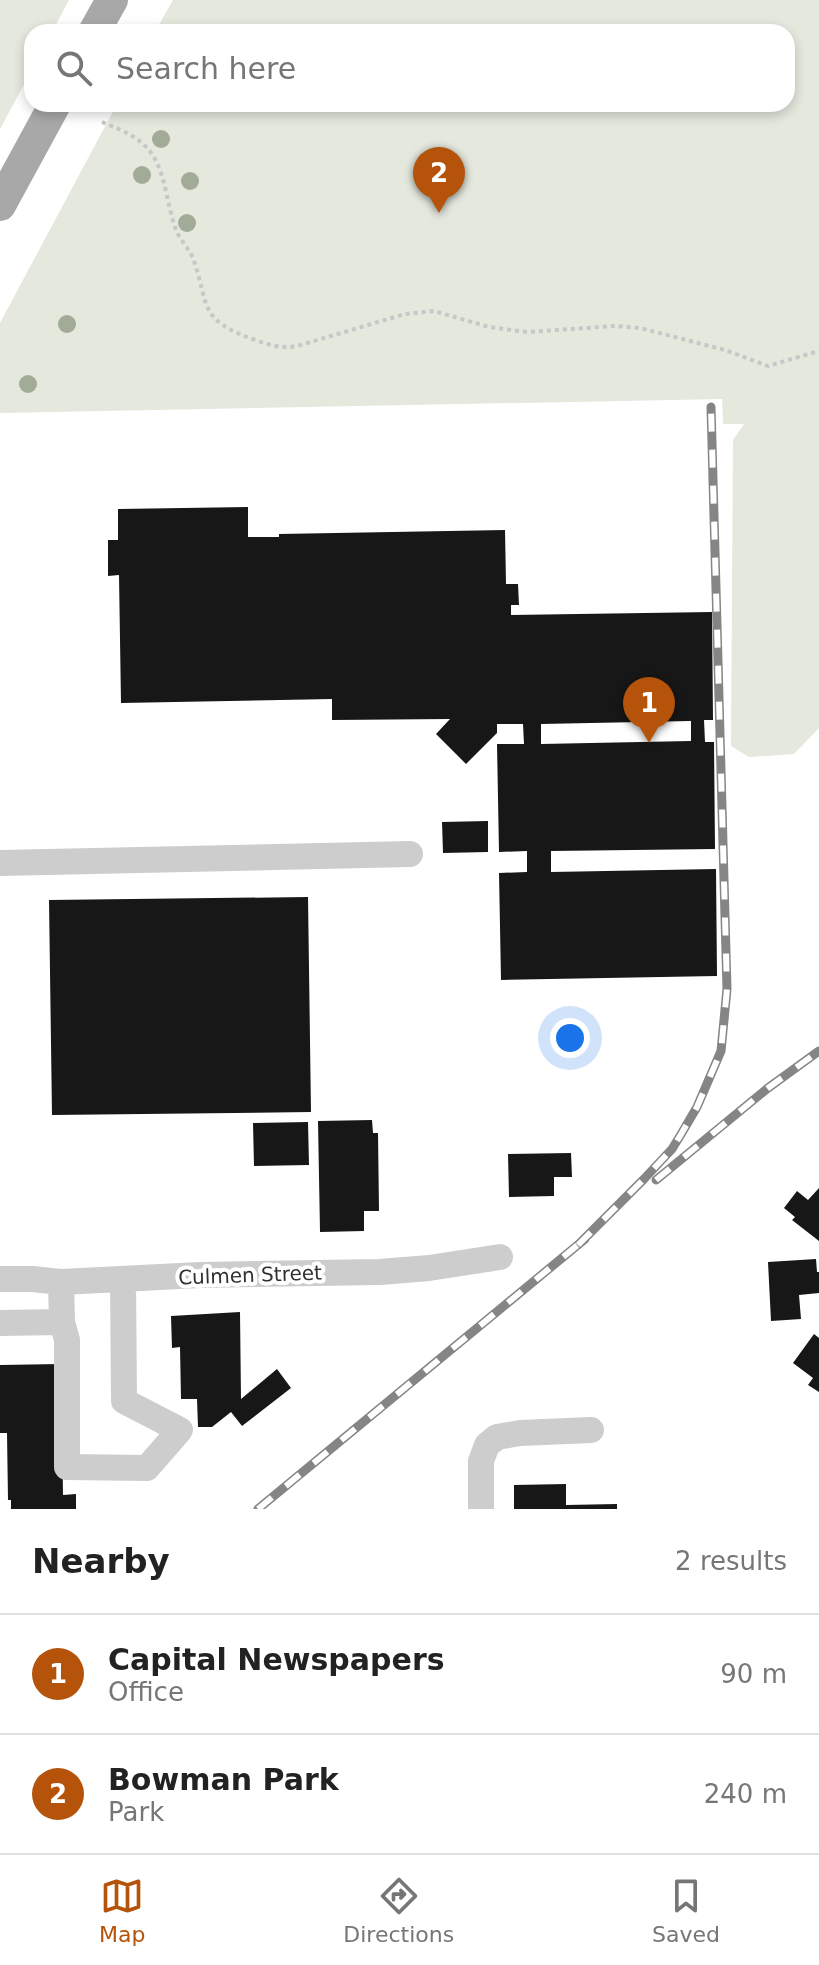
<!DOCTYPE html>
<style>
body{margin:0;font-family:"DejaVu Sans",sans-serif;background:#f6f6f6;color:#222}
.you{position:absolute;left:570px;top:1038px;width:28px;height:28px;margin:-20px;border:6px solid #fff;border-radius:50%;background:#1a73e8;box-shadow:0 0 0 12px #1a73e833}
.badge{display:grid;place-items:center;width:52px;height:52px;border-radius:50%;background:#b45309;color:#fff;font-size:26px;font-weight:700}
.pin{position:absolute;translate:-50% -66px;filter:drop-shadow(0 2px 4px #0008)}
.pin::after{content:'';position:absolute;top:42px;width:28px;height:24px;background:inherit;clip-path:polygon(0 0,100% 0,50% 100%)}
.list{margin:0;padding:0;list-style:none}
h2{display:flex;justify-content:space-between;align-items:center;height:104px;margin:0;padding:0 32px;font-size:34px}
h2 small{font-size:26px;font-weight:400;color:#767676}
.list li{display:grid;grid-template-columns:52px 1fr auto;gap:24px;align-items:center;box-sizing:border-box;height:120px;padding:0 32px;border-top:2px solid #e0e0e0}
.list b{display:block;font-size:30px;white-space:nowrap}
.list p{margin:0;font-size:26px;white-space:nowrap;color:#767676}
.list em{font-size:26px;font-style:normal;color:#767676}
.icon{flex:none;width:44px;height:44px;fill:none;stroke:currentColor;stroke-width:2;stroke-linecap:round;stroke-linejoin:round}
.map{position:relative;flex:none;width:819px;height:1509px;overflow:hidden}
.search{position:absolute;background:#fff;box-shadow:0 4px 12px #0003;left:24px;right:24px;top:24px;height:88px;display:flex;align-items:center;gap:20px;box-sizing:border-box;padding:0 28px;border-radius:24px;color:#767676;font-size:30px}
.sheet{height:344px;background:#fff}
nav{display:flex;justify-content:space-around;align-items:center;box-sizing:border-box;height:112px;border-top:2px solid #e0e0e0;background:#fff;font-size:22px;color:#767676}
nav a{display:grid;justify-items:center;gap:4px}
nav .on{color:#b45309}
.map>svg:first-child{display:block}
.green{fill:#e4e8dd}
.building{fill:#171717;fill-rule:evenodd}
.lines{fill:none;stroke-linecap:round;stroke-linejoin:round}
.path{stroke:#c7c7c7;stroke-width:4;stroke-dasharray:4 4;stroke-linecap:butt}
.minor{stroke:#cdcdcd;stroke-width:26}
.major{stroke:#a8a8a8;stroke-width:32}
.rail-casing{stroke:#858585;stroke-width:9}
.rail{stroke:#fff;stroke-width:6;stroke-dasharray:18;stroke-linecap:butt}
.tree{fill:#a2ab98}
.labels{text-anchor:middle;stroke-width:8;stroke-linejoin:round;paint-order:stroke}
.street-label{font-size:20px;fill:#303030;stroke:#fff}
</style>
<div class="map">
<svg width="819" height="1509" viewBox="0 0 819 1509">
<rect width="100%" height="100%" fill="#fff"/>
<path class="green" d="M0,0h69l-17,32h-20v38l-32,59z
M173,0h646v728l-25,26 -45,3 -18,-11 2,-306 11,-16h-21l-1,-25 -722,14v-90l117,-219h670v-72h-632z"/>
<path class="building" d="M248,507v30h31v-3l226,-4 1,54h12l1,21h-8v10l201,-3 1,108h-9l1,22h9l1,107 -164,2v21l165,-3 1,107 -216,4 -2,-107 28,-1v-21l-28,1 -2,-108h27l-1,-20h-26v9l-31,31 -30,-30 14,-15 -118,1v-21l-211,4 -2,-128 -11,1v-36h10v-31zM691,721v20l-150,3v-20z
M488,821v31l-45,1 -1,-31z
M308,897l3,215 -259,3 -3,-215z
M372,1120l1,13h5l1,78h-15v20l-44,1 -2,-111z
M308,1122l1,43 -55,1 -1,-43z
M571,1153l1,24h-18v19l-45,1 -1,-43z
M819,1188v53l-27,-21 3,-3 -11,-9 13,-17 11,9z
M816,1259l1,13h2v21l-20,2 2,24 -30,2 -3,-59z
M240,1312l1,87 36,-30 14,19 -49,38 -11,-14 -19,15h-14l-1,-28h-16l-1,-52 -8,1 -1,-32z
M814,1334l5,4v54l-11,-7 5,-7 -20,-15z
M61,1364l2,131 13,-1v15h-65v-9h-3l-1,-67h-7v-68z
M566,1484v21l51,-1v5h-103v-24z"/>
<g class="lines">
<path class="path" d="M102,122c17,7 34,13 47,28 18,23 17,56 28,82 4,9 12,17 16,26 17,49 4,61 62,82 15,5 27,9 42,6l108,-32 29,-3 55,16 38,5 88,-6 25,2 85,22 43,16 51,-15"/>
<path class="minor" d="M0,863l410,-9
M0,1279h32l29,3 139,-7 180,-3 49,-4 71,-11
M61,1282l1,40 5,18v127l80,1 33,-38 -56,-29 -1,-122
M0,1323l62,-1
M481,1509v-48l6,-16 10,-8 23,-4 71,-3"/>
<path class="major" d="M94,32l18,-32
M0,205l55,-101"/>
<defs>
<path id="rail" d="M656,1180l112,-92 51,-37
M578,1245l66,-66 28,-30 8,-13 17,-29 24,-56 6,-62 -16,-582
M258,1509l327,-270"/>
</defs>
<use href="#rail" class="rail-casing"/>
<use href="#rail" class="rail"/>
</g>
<g class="tree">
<circle cx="161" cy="139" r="9"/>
<circle cx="142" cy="175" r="9"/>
<circle cx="190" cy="181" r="9"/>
<circle cx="187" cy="223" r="9"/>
<circle cx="67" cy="324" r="9"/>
<circle cx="28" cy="384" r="9"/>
</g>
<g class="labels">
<g class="street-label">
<text transform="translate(250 1275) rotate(-2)" y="7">Culmen Street</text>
</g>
</g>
</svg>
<div class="you"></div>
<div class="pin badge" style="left:649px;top:743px">1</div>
<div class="pin badge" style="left:439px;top:213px">2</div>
<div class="search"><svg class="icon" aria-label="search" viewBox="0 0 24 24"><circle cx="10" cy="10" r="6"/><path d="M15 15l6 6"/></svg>Search here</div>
</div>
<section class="sheet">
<h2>Nearby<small>2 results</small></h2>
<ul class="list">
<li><span class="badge">1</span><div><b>Capital Newspapers</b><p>Office</p></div><em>90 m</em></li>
<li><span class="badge">2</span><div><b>Bowman Park</b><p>Park</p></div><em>240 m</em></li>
</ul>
</section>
<nav>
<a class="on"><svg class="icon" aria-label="map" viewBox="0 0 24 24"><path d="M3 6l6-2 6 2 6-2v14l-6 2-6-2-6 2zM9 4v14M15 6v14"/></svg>Map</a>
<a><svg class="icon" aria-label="directions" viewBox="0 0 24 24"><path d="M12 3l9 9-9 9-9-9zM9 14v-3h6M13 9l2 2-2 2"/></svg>Directions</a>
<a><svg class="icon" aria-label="saved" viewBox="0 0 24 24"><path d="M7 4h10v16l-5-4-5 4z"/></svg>Saved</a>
</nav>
